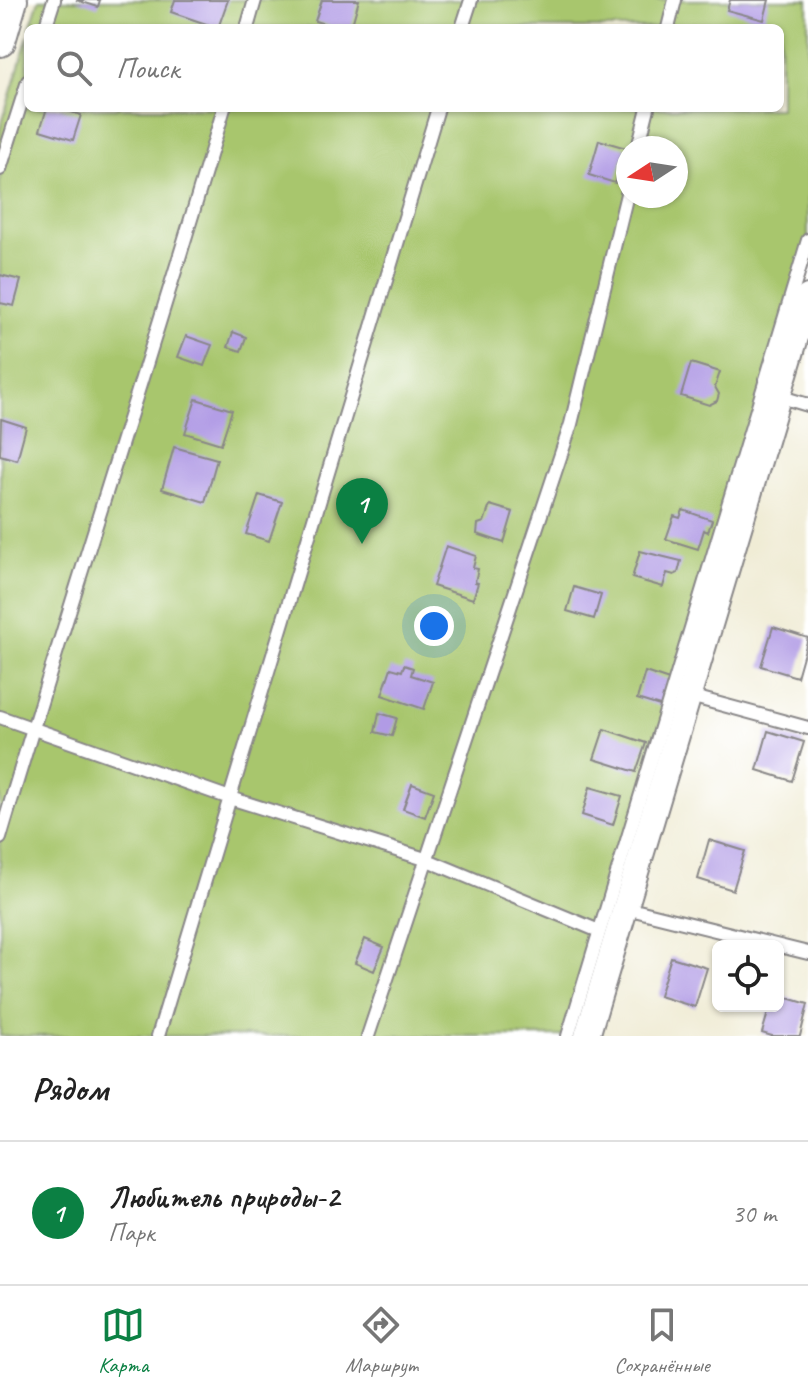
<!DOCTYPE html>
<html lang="ru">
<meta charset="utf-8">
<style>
body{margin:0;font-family:Caveat,sans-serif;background:#f6f6f6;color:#222}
.controls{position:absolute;right:24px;bottom:24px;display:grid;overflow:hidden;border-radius:12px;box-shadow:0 2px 6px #0004}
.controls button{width:72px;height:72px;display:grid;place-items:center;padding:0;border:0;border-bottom:2px solid #e0e0e0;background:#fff;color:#222;font:40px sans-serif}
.compass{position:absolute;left:616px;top:136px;width:72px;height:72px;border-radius:50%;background:#fff;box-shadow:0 2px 6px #0004;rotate:258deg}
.you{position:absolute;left:434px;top:626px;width:28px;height:28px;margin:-20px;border:6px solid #fff;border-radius:50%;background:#1a73e8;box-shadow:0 0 0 12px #1a73e833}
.badge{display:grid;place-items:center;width:52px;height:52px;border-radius:50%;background:#0b8043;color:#fff;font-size:26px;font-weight:700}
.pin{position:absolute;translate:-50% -66px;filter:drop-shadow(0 2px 4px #0008)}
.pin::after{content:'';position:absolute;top:42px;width:28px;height:24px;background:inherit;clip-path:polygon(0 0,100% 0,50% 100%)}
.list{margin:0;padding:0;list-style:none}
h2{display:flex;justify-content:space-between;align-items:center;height:104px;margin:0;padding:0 32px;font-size:34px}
h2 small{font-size:26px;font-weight:400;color:#767676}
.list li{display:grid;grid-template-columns:52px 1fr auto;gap:24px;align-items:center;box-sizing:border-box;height:144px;padding:0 32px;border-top:2px solid #e0e0e0}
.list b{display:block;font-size:30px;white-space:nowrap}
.list p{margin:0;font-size:26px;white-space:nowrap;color:#767676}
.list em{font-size:26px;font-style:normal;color:#767676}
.icon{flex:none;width:44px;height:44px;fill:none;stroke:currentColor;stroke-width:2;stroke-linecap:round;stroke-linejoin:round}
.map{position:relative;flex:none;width:808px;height:1036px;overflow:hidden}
.search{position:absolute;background:#fff;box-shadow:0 2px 6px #0004;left:24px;right:24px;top:24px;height:88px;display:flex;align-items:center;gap:20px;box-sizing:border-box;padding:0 28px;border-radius:12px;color:#767676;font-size:30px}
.sheet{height:248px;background:#fff}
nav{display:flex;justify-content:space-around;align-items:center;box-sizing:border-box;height:112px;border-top:2px solid #e0e0e0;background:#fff;font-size:22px;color:#767676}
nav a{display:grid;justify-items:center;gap:4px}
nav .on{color:#0b8043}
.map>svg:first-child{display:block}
.green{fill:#a8c66d;stroke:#657454;stroke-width:2;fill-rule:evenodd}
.building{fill:#b19be5}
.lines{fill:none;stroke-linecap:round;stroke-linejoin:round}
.service-casing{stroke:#898788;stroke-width:16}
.minor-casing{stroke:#898788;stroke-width:28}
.tertiary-casing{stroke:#898788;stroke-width:34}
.service{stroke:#fff;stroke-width:12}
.minor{stroke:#fff;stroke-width:24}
.tertiary{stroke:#fff;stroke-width:30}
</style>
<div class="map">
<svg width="808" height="1036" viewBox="0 0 808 1036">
<rect width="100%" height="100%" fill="#fff"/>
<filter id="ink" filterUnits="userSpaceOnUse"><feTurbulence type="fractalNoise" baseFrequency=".0125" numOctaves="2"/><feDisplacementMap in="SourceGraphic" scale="16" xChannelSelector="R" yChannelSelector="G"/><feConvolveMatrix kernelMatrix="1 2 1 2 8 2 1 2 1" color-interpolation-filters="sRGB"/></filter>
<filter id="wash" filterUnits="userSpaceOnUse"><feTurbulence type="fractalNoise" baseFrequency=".006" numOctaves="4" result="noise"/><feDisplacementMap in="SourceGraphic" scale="32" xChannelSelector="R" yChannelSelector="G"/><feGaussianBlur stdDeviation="1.8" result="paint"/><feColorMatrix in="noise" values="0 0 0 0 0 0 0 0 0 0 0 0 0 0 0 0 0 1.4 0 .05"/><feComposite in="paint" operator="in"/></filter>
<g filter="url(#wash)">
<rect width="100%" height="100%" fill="#f0ecd5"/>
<path class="green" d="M39,0h769v264l-231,772h-577v-907l28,-93v72h752v-80h-750zM628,148h48v48h-48z"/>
<g id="blocks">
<path class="building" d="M76,0h24l-2,7z
M175,0h53l-10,28 -47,-16z
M322,0h37l-8,28 -13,-3 -1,3 -22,-7z
M730,0h39l-5,20 -37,-10z
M47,108h11l23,7 -8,25 -33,-10z
M599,140l27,8 -11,35 -26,-8z
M0,275l21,5 -7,26 -14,-3z
M233,332l13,5 -5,14 -13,-4z
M186,336l26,9 -8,21 -26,-9z
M691,363l29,9 -5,15 4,7 -2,7 -8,4 -28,-9z
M196,399l36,11 -11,34 -36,-11z
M1,419l25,8 -9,33 -17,-5z
M174,447l43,12 -12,43 -43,-13z
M259,495l23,7 -13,39 -23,-7z
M490,505l23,7 -9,31 -27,-9 1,-10 6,-2z
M683,510l29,10 -4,12 -4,-2 -6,19 -32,-10 8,-23 6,2z
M446,546l30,10 -3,12 5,1 -3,13 3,1 -5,16 -40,-13z
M640,551l41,10 -3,12 -4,2 -7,-2 -4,14 -31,-9z
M574,587l27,8 -7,24 -27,-8z
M773,627l35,11 -11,39 -36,-11z
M404,665l9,3 -2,7 22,7 -9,27 -42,-14 9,-27 11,3z
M645,672l27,9 -9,26 -26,-8z
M379,713l18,5 -5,18 -17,-4z
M604,729l42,14 -10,29 -42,-13z
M768,731l36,11 -12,39 -35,-11z
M412,784l22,8 -9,25 -22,-8z
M590,787l32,9 -9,29 -31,-10z
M709,840l36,11 -12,39 -35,-11z
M365,939l19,8 -10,24 -19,-8z
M671,957l36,11 -12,39 -36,-11z
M778,995l30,9 -8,32h-28l-10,-3 8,-27h8z"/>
</g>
</g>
<g filter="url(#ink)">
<use href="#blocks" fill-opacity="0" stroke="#898788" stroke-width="2"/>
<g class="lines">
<defs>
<path id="service" d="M45,28l9,-28
M247,28l8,-28
M462,28l9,-28
M668,28l7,-28
M638,148l10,-40
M0,169l28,-88
M778,396l30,9
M690,696l118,32
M0,717l230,81 195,61 174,72
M0,838c72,-244 153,-486 224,-730
M626,908l182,45
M158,1036l280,-928
M368,1036l203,-612 57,-234
M568,1036l240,-796"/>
<path id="minor" d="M587,1036l221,-739"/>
<path id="tertiary" d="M0,41l12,-41"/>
</defs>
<use href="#service" class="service-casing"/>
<use href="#minor" class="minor-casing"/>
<use href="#tertiary" class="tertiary-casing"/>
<use href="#service" class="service"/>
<use href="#minor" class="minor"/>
<use href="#tertiary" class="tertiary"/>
</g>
</g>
</svg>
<div class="controls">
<button><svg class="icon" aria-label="locate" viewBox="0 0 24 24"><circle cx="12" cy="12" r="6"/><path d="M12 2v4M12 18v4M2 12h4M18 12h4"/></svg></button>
</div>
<svg class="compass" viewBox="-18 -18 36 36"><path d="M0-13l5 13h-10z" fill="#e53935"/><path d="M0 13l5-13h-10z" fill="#767676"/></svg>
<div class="you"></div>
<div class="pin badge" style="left:362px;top:544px">1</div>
<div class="search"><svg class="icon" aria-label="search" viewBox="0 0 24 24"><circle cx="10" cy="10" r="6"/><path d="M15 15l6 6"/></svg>Поиск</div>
</div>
<section class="sheet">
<h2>Рядом<small></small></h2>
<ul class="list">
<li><span class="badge">1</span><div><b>Любитель природы-2</b><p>Парк</p></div><em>30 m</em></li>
</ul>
</section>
<nav>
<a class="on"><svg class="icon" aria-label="map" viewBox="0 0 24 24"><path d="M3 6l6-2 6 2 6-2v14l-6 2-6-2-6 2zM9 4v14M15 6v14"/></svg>Карта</a>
<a><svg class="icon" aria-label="directions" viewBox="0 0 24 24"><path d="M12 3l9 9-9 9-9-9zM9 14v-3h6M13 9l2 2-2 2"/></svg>Маршрут</a>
<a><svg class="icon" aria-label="saved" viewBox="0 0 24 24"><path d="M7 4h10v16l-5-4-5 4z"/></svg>Сохранённые</a>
</nav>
